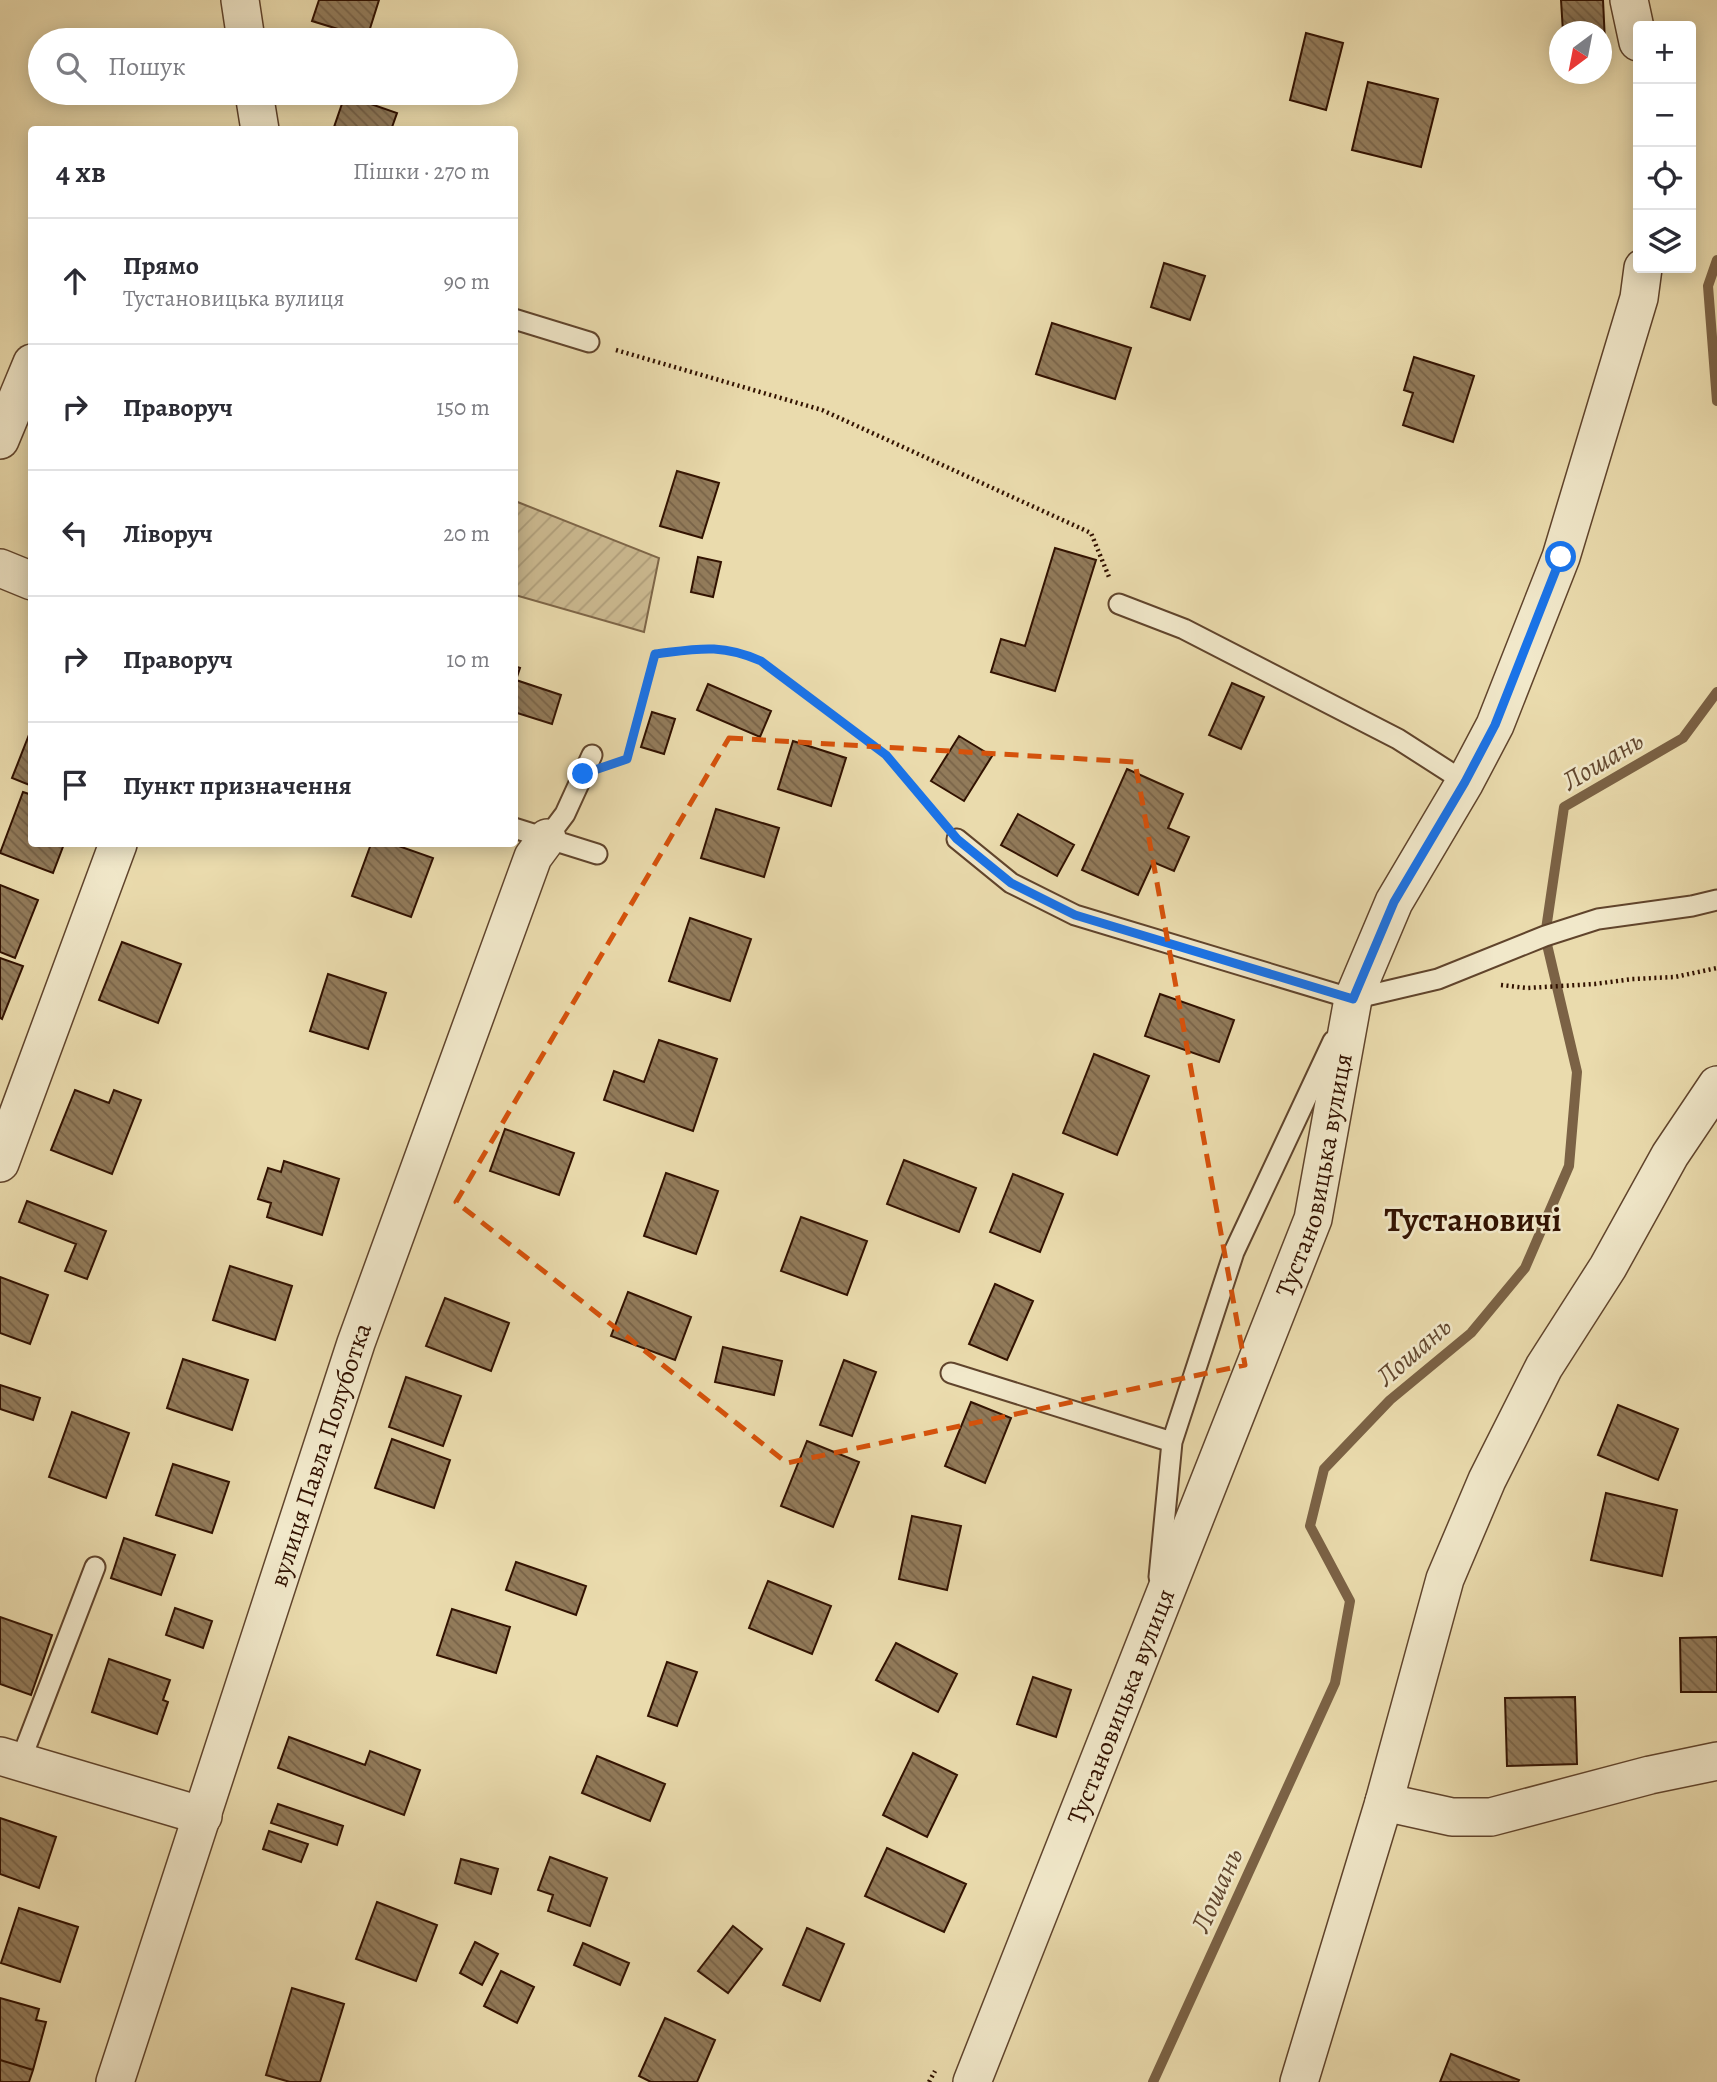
<!DOCTYPE html>
<html lang="uk">
<meta charset="utf-8">
<style>
body{margin:0;font-family:Alegreya,serif;background:#f7f7f7;color:#2b2b33}
.controls{position:absolute;right:21px;top:21px;display:grid;overflow:hidden;border-radius:7px;box-shadow:0 4px 18px #0003}
.controls button{width:63px;height:63px;display:grid;place-items:center;padding:0;border:0;border-bottom:2px solid #e1e1e2;background:#fff;color:#2b2b33;font:35px sans-serif}
.compass{position:absolute;left:1549px;top:21px;width:63px;height:63px;border-radius:50%;background:#fff;box-shadow:0 4px 18px #0003;rotate:212deg}
.stop{position:absolute;width:21px;height:21px;margin:-16px;border:5px solid #1a73e8;border-radius:50%;background:#fff}
.stop.end{background:#1a73e8;border-color:#fff;box-shadow:0 2px 7px #0008}
.list{margin:0;padding:0;list-style:none}
h2{display:flex;justify-content:space-between;align-items:center;height:91px;margin:0;padding:0 28px;font-size:30px}
h2 small{font-size:23px;font-weight:400;color:#7c7c81}
.list li{display:grid;grid-template-columns:46px 1fr auto;gap:21px;align-items:center;box-sizing:border-box;height:126px;padding:0 28px;border-top:2px solid #e1e1e2}
.list b{display:block;font-size:26px;white-space:nowrap}
.list p{margin:0;font-size:23px;white-space:nowrap;color:#7c7c81}
.list em{font-size:23px;font-style:normal;color:#7c7c81}
.icon{flex:none;width:38px;height:38px;fill:none;stroke:currentColor;stroke-width:2;stroke-linecap:round;stroke-linejoin:round}
.map{position:relative;flex:none;width:1717px;height:2082px;overflow:hidden}
.search{position:absolute;background:#fff;box-shadow:0 4px 18px #0003;left:28px;top:28px;width:490px;height:77px;display:flex;align-items:center;gap:18px;box-sizing:border-box;padding:0 24px;border-radius:38px;color:#7c7c81;font-size:26px}
.panel{position:absolute;background:#fff;box-shadow:0 4px 18px #0003;left:28px;top:126px;width:490px;height:721px;border-radius:7px}
.map>svg:first-child{display:block}
.garden{fill:url(#garden-furrows);stroke:#7e6648;stroke-width:2}
.lines{fill:none;stroke-linecap:round;stroke-linejoin:round}
.stream{stroke:#7b6245;stroke-width:10}
.building{fill:url(#building-back-hatch);stroke:#321201;stroke-width:2}
.lane-casing{stroke:#60442c;stroke-width:23}
.street-casing{stroke:#60442c;stroke-width:40}
.path{stroke:#321201;stroke-width:4.5;stroke-dasharray:2 3.5;stroke-linecap:butt}
.lane{stroke:#f1e8ca;stroke-width:19}
.street{stroke:#f1e8ca;stroke-width:37}
.route{stroke:#1a73e8;stroke-width:9}
.marked{fill:none;stroke:#d6520b;stroke-width:5;stroke-dasharray:14 9;stroke-linejoin:round}
.labels{text-anchor:middle;stroke-width:5;stroke-linejoin:round;paint-order:stroke}
.street-label{font-size:26px;fill:#321201;stroke:#f1e8ca}
.water-label{font-size:28px;font-style:italic;fill:#62472f;stroke:#f1e8ca}
.district-label{font-size:33px;font-weight:bold;fill:#321201;stroke:#f1e8ca}
</style>
<div class="map">
<svg width="1717" height="2082" viewBox="0 0 1717 2082">
<defs>
<pattern id="garden-furrows" width="10" height="10" patternUnits="userSpaceOnUse" patternTransform="scale(1.75)"><rect width="10" height="10" fill="#cbb990"/><path d="M-1 1l2-2M0 10L10 0M9 11l2-2" fill="none" stroke="#af9e7a"/></pattern>
<pattern id="building-back-hatch" width="6" height="6" patternUnits="userSpaceOnUse" patternTransform="scale(1.75)"><rect width="6" height="6" fill="#927b5a"/><path d="M-1 5l2 2M0 0l6 6M5-1l2 2" fill="none" stroke="#786348"/></pattern>
</defs>
<rect width="100%" height="100%" fill="#eadbad"/>
<filter id="stains"><feTurbulence type="fractalNoise" baseFrequency=".00286" numOctaves="4"/><feColorMatrix values="0 0 0 0 .2 0 0 0 0 .09 0 0 0 0 .02 0 0 0 .5 -.17"/></filter>
<radialGradient id="worn" r=".72"><stop offset=".6" stop-color="#630" stop-opacity="0"/><stop offset="1" stop-color="#630" stop-opacity=".3"/></radialGradient>
<path class="garden" d="M515,501l144,57 -15,74 -129,-37z"/>
<g class="lines">
<path class="stream" d="M1717,260l-9,26 9,115
M1153,2082l182,-399 15,-82 -40,-75 14,-57 66,-69 81,-67 54,-65 44,-102 8,-94 -32,-136 19,-129 119,-69 34,-46"/>
</g>
<path class="building" d="M319,0h60l-12,38 -55,-17z
M1561,0h42l3,63h-4v-31h-39z
M1306,33l37,10 -17,67 -36,-10z
M1368,82l70,17 -17,68 -69,-17z
M345,95l52,18 -6,17h-58z
M1164,263l41,13 -15,44 -39,-13z
M1052,323l79,25 -16,51 -79,-25z
M1414,357l60,19 -21,66 -50,-17 10,-32 -9,-3z
M677,471l42,12 -17,55 -42,-12z
M1055,548l41,12 -41,131 -64,-19 10,-33 24,7z
M698,557l23,5 -8,35 -22,-5z
M514,666l6,2 -4,12 45,15 -9,29 -38,-12z
M1232,683l32,14 -23,52 -32,-14z
M708,684l63,27 -11,26 -63,-27z
M652,712l23,7 -11,35 -23,-7z
M32,727v59l-20,-8z
M959,736l33,20 -28,45 -33,-20z
M793,741l53,17 -15,48 -53,-17z
M1127,769l56,25 -15,34 21,9 -15,34 -21,-9 -15,33 -56,-25z
M23,792l9,3v49h32l-11,29 -53,-20z
M716,809l63,19 -15,49 -63,-19z
M1018,814l56,31 -17,31 -56,-31z
M371,844h22l40,14 -22,59 -59,-21z
M0,885l38,15 -23,58 -15,-6z
M690,918l61,21 -21,62 -61,-20z
M122,942l59,22 -23,59 -59,-23z
M0,958l23,8 -21,53 -2,-1z
M328,974l58,19 -18,56 -58,-18z
M1160,994l74,26 -15,42 -74,-26z
M659,1040l58,19 -24,72 -89,-31 10,-29 30,11z
M1094,1054l55,22 -32,79 -54,-22z
M75,1090l34,13 5,-13 27,10 -29,74 -61,-24z
M505,1129l69,24 -15,42 -69,-24z
M904,1160l72,28 -17,44 -72,-28z
M284,1161l55,18 -17,56 -55,-18 4,-14 -13,-4 10,-31 13,4z
M666,1173l52,18 -22,63 -52,-18z
M1013,1174l50,20 -23,58 -50,-20z
M27,1201l79,30 -19,48 -22,-8 11,-27 -57,-22z
M801,1217l66,24 -20,54 -66,-24z
M230,1266l62,20 -17,54 -62,-20z
M0,1277l48,18 -18,49 -30,-11z
M995,1284l38,17 -26,59 -38,-16z
M628,1292l63,25 -16,43 -64,-24z
M445,1298l64,25 -18,48 -65,-25z
M723,1347l59,14 -8,34 -59,-13z
M183,1359l65,21 -16,50 -65,-22z
M844,1360l32,12 -24,64 -32,-11z
M406,1377l55,19 -18,50 -54,-19z
M0,1385l40,13 -7,22 -33,-11z
M971,1402l40,16 -26,65 -40,-17z
M1618,1405l60,24 -20,51 -60,-25z
M72,1412l57,21 -23,65 -57,-21z
M392,1439l58,21 -16,48 -59,-20z
M807,1441l52,21 -26,65 -52,-21z
M173,1464l56,18 -17,51 -56,-18z
M1606,1493l71,17 -15,66 -71,-16z
M912,1516l49,10 -14,64 -48,-11z
M124,1538l51,17 -14,40 -50,-17z
M516,1562l70,24 -10,29 -70,-25z
M768,1581l63,25 -19,48 -63,-26z
M175,1608l37,13 -9,27 -37,-13z
M452,1609l58,18 -14,46 -59,-18z
M0,1617l52,18 -21,60 -31,-11z
M1717,1637v55h-36l-1,-54z
M896,1643l61,31 -19,38 -62,-32z
M109,1659l61,21 -7,20 5,2 -11,32 -65,-22z
M667,1662l30,10 -20,54 -29,-10z
M1033,1677l38,13 -15,47 -39,-13z
M1575,1697l2,67 -70,2 -2,-68z
M289,1737l76,28 5,-14 50,19 -16,45 -126,-47z
M913,1753l44,22 -30,62 -44,-22z
M597,1756l68,28 -15,37 -68,-28z
M278,1804l65,22 -6,19 -66,-22z
M0,1818l56,19 -17,51 -39,-14z
M269,1831l39,13 -7,18 -38,-13z
M887,1848l79,36 -22,48 -79,-36z
M550,1857l57,21 -17,48 -42,-15 5,-16 -15,-5z
M461,1859l37,10 -7,25 -36,-11z
M377,1902l60,23 -21,56 -60,-22z
M19,1908l59,19 -18,55 -59,-19z
M733,1926l29,23 -34,44 -30,-22z
M807,1928l37,16 -24,57 -37,-16z
M475,1942l23,12 -16,31 -22,-12z
M583,1943l46,20 -9,22 -46,-20z
M501,1971l33,16 -17,36 -33,-17z
M292,1988l52,16 -24,78h-30l-24,-7z
M0,1998l39,11 -3,11 10,2 -13,48 -33,-10z
M665,2018l50,22 -18,42h-46l-12,-6z
M1451,2054l68,26 -1,2h-78z
M0,2060l33,10 -4,12h-29z"/>
<g class="lines">
<defs>
<path id="lane" d="M514,319l75,23
M1119,604l65,25 214,110 67,43
M514,828l83,26
M547,838l18,-24 27,-59
M957,839l54,44 64,32 278,84 85,-20 107,-43 53,-17 94,-13 25,-6
M951,1373l221,69
M1159,1577l13,-135 62,-190 99,-211
M20,1762l75,-195"/>
<g id="street">
<path d="M240,0l6,40"/>
<path d="M1629,0l9,42"/>
<path d="M254,93l6,37"/>
<path d="M0,440l32,-77"/>
<path d="M0,568l32,13"/>
<path d="M0,1163l118,-319"/>
<path d="M0,1756l203,60"/>
<path d="M1384,1802l68,15h39l159,-42 67,-14"/>
<path id="s1" d="M115,2082l241,-739 177,-486 14,-19"/>
<path id="s2" d="M972,2082l341,-863 40,-220 41,-97 71,-120 30,-57 66,-168 78,-259 4,-30"/>
<path d="M1299,2082l85,-280 61,-223 42,-99 57,-113 64,-100 62,-112 47,-70"/>
</g>
</defs>
<use href="#lane" class="lane-casing"/>
<use href="#street" class="street-casing"/>
<path class="path" d="M616,350l206,60 269,123 18,44
M620,761l7,-2 28,-105c43,-5 65,-11 106,7l125,94 54,64
M1501,985l26,3 68,-4 37,-5 43,-2 42,-9
M929,2082l6,-11"/>
<use href="#lane" class="lane"/>
<use href="#street" class="street"/>
</g>
<g class="lines">
<path class="route" d="M583,774l44,-15 28,-105c42,-5 65,-11 106,7l125,94 71,84 54,44 64,32 278,84 41,-97 71,-120 30,-57 66,-168"/>
</g>
<path class="marked" d="M729,738l406,24 110,603 -458,98 -331,-261z"/>
<g class="labels">
<g class="street-label">
<text dy="9" stroke="none"><textPath href="#s2" startOffset="971">Тустановицька вулиця</textPath></text>
<text dy="9" stroke="none"><textPath href="#s1" startOffset="660">вулиця Павла Полуботка</textPath></text>
<text dy="9" stroke="none"><textPath href="#s2" startOffset="404">Тустановицька вулиця</textPath></text>
</g>
<g class="water-label">
<text transform="translate(1602 760) rotate(-31)" y="10">Лошань</text>
<text transform="translate(1413 1351) rotate(-41)" y="10">Лошань</text>
<text transform="translate(1216 1890) rotate(-66)" y="10">Лошань</text>
</g>
<g class="district-label">
<text x="1473" y="1231">Тустановичі</text>
</g>
</g>
<rect width="100%" height="100%" filter="url(#stains)"/>
<rect width="100%" height="100%" fill="url(#worn)"/>
</svg>
<div class="controls">
<button>+</button>
<button>−</button>
<button><svg class="icon" aria-label="locate" viewBox="0 0 24 24"><circle cx="12" cy="12" r="6"/><path d="M12 2v4M12 18v4M2 12h4M18 12h4"/></svg></button>
<button><svg class="icon" aria-label="layers" viewBox="0 0 24 24"><path d="M12 4l9 5-9 5-9-5zM3 14l9 5 9-5"/></svg></button>
</div>
<svg class="compass" viewBox="-18 -18 36 36"><path d="M0-13l5 13h-10z" fill="#e53935"/><path d="M0 13l5-13h-10z" fill="#7c7c81"/></svg>
<div class="stop" style="left:1561px;top:557px"></div>
<div class="stop end" style="left:583px;top:774px"></div>
<div class="search"><svg class="icon" aria-label="search" viewBox="0 0 24 24"><circle cx="10" cy="10" r="6"/><path d="M15 15l6 6"/></svg>Пошук</div>
<section class="panel">
<h2>4 хв<small>Пішки · 270 m</small></h2>
<ul class="list">
<li><svg class="icon" aria-label="ahead" viewBox="0 0 24 24"><path d="M12 20V5M6 11l6-6 6 6"/></svg><div><b>Прямо</b><p>Тустановицька вулиця</p></div><em>90 m</em></li>
<li><svg class="icon" aria-label="right" viewBox="0 0 24 24"><path d="M7 20v-9h11M14 6l5 5-5 5"/></svg><div><b>Праворуч</b></div><em>150 m</em></li>
<li><svg class="icon" aria-label="left" viewBox="0 0 24 24"><path d="M17 20v-9H6M10 6l-5 5 5 5"/></svg><div><b>Ліворуч</b></div><em>20 m</em></li>
<li><svg class="icon" aria-label="right" viewBox="0 0 24 24"><path d="M7 20v-9h11M14 6l5 5-5 5"/></svg><div><b>Праворуч</b></div><em>10 m</em></li>
<li><svg class="icon" aria-label="arrive" viewBox="0 0 24 24"><path d="M6 21V4h12l-3 4 3 4H6"/></svg><div><b>Пункт призначення</b></div></li>
</ul>
</section>
</div>
